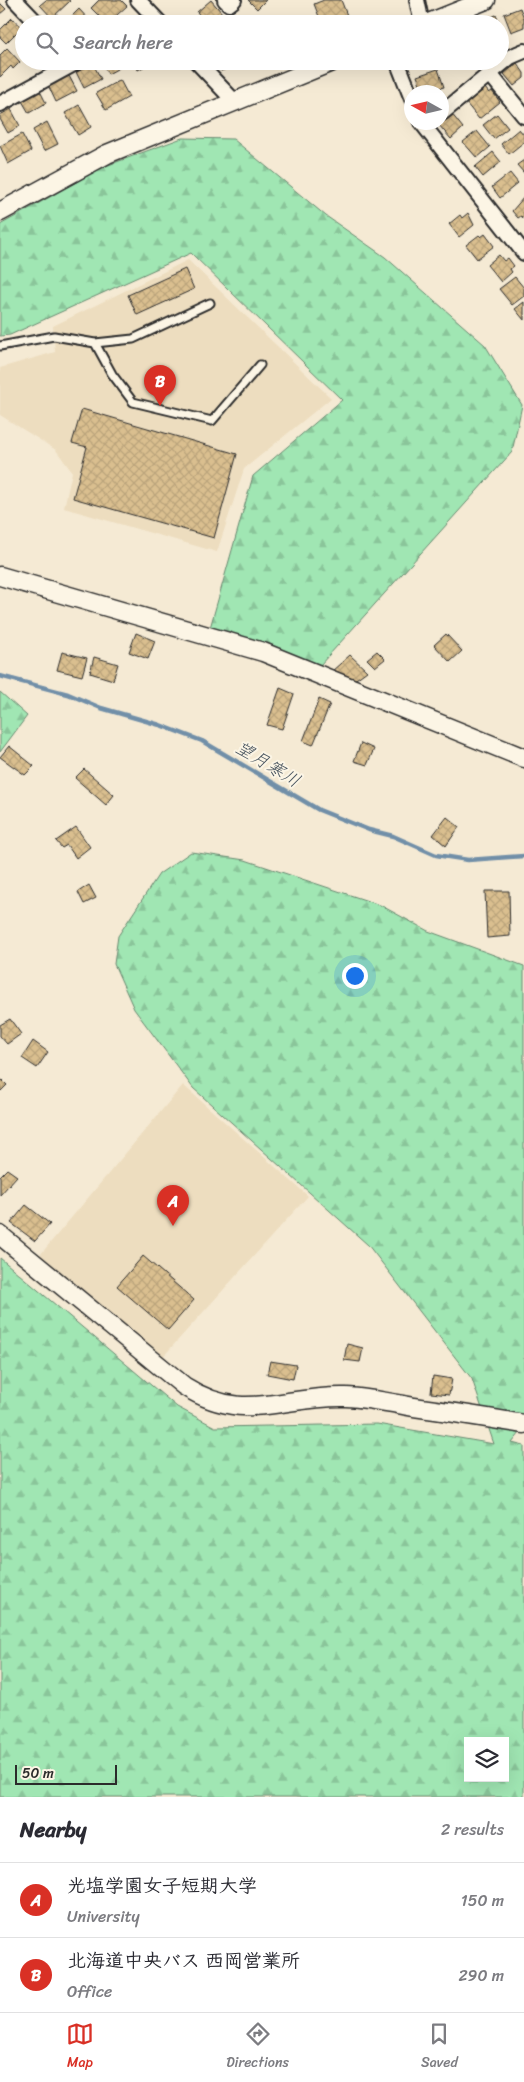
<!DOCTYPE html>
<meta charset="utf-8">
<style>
body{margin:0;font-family:Sriracha,"Klee One",sans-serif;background:#f7f7f7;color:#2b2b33}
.controls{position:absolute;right:15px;bottom:15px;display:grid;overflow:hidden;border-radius:0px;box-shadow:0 5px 20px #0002}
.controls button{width:45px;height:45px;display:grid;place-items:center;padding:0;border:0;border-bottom:1px solid #e1e1e2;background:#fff;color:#2b2b33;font:25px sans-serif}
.compass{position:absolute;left:404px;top:85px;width:45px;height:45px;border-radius:50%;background:#fff;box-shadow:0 5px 20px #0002;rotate:278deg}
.scale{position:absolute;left:15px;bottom:12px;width:102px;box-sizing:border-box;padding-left:5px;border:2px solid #2b2b2b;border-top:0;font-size:14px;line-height:18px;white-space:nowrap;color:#2b2b2b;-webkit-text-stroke:4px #fcf5e5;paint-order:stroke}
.you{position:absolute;left:354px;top:975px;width:18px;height:18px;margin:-12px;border:4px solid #fff;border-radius:50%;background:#1a73e8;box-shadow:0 0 0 8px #1a73e833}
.badge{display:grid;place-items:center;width:32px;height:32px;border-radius:50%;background:#d93025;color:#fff;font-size:16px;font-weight:700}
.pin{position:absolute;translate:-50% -41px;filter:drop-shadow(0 1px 2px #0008)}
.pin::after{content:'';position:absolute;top:26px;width:18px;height:15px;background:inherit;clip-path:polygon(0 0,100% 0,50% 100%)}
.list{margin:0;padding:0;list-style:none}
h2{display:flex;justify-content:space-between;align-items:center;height:65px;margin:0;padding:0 20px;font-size:21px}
h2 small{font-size:16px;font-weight:400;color:#7c7c81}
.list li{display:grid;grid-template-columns:32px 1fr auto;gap:15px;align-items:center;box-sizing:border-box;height:75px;padding:0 20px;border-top:1px solid #e1e1e2}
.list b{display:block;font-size:19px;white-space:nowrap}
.list p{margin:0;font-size:16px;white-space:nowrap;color:#7c7c81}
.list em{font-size:16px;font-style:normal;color:#7c7c81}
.icon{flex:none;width:28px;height:28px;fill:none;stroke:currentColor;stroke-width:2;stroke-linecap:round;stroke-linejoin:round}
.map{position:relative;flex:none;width:524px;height:1797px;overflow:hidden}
.search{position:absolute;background:#fff;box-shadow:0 5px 20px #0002;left:15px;right:15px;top:15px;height:55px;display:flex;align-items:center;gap:12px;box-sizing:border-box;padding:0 18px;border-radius:28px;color:#7c7c81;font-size:19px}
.sheet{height:215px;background:#fff}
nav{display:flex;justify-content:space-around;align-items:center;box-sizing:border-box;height:70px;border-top:1px solid #e1e1e2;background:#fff;font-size:14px;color:#7c7c81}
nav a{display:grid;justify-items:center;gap:2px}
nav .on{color:#d93025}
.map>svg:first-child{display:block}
.built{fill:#edddbf}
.forest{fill:url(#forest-firs);stroke:#66886f;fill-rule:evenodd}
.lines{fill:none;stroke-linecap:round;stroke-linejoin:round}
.stream{stroke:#718fa8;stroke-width:4.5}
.building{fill:url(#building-cross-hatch);stroke:#2b2b2b}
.service-casing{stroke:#2b2b2b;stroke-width:11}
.minor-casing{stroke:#2b2b2b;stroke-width:18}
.tertiary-casing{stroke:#2b2b2b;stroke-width:21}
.service{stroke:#fcf5e5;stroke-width:7}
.minor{stroke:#fcf5e5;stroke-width:14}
.tertiary{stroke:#fcf5e5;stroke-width:18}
.labels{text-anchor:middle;stroke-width:4;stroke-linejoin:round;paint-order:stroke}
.water-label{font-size:18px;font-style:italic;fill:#48545f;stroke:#fcf5e5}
</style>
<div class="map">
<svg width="524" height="1797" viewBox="0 0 524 1797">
<defs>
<pattern id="forest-firs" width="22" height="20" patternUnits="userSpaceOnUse" patternTransform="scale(1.25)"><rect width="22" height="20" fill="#a0e6b3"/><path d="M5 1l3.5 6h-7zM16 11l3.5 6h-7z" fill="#8ac59a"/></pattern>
<pattern id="building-cross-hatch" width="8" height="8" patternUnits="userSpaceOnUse" patternTransform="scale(1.25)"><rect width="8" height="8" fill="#dabf8f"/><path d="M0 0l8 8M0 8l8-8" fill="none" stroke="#bba47c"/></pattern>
</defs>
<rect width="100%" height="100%" fill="#f5ead4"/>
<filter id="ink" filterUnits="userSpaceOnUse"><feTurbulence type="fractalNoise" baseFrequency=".02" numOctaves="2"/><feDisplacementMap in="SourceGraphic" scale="10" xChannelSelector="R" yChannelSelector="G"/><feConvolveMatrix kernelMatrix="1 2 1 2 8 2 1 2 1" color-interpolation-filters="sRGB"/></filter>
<g filter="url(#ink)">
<path class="built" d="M188,260l143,138 -87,71 -27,83 -153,-44 8,-36 -16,-22 -56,-35v-47l55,-16 -2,-26z
M183,1085l125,111 -148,164 -120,-105z"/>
<path class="forest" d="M182,138l51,1 93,77 59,41 100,88 37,60 -10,47 -192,213 -110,-37 43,-152 89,-76 -151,-147 -181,82 -10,1v-111l103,-58z
M0,692l27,24 -27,36z
M191,852l54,8 135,45 48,26 96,35v462l-12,15 12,3v351h-524v-539l177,149 38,20 162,-3 117,20 -22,-65 -104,-134 -175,-157 -59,-79 -20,-45 4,-28 41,-62zM468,1741h37v37h-37z"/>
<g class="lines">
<path class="stream" d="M0,676l68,18 33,14 59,17 42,16 117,69 50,20 24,6 43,19 32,5 56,-4"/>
</g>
<path class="building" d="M46,0h23l1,1 -18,17 -12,-13z
M99,0h22l6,6 -20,18 -16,-16z
M211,0l17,20 -4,4h-17l-10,-12z
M248,0h18l-9,9z
M324,0h17l7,18 -14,6h-12l-8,-20z
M0,3l6,6 -6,5z
M520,8l4,10v9l-13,5 -7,-18z
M79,9l11,12 -3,3h-23z
M496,15l4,9h-19l-1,-2z
M12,18l10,9 -16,16 -6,-6v-7z
M24,43v10l-5,-5z
M7,48l13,14 -7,7 -2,-3 -11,11v-22z
M101,61h24l1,3 -18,10z
M133,61h21l-16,9z
M218,61h24l1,2 -22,8z
M517,63l7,10v5l-10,8 -10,-12z
M93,64l8,15 -17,9 -8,-16z
M438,69l6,18 -21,5 -6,-16z
M68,74l9,17 -21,11 -8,-17z
M120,80l9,17 -23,13 -10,-17z
M485,88l4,5 3,-2 8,11 -21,17 -13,-16z
M40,91l6,12 -17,10 -7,-12z
M79,105l12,22 -13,8 -13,-22z
M11,109l9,17 -12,7 -8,-14v-4z
M451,113l12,15 -12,11 -13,-15z
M497,114l11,14 -14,11 -11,-14z
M47,122l11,22 -14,7 -11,-21z
M519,129l5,6v7l-15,12 -8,-10z
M477,131l13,16 -13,11 -14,-16z
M22,134l9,17 -23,13 -8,-18z
M493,152l8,10 -18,15 -8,-10z
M524,160v13l-7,-8z
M510,173l8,10 -18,15 -8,-11z
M524,197v22l-3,-3 -3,2 -6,-7z
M468,213l6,12 -15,12 -10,-13 11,-9 2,3z
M485,234l9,12 -17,13 -11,-14 13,-10 2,2z
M499,255l5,6 4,-3 6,8 -4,3 2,3 -11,10 -14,-17z
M185,269l9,20 -57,26 -9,-20z
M515,277l9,11v8l-12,9 -13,-16z
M524,302v18l-9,-11z
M82,409l155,45 -23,84 -141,-40 14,-51 -15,-4z
M136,633l19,8 -7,18 -19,-7z
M446,634l16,17 -12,11 -16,-17z
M377,651l8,8 -10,8 -8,-8z
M62,652l25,6 -5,18 -25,-6z
M350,655l17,16 -11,8 -24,-8z
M94,657l24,7 -5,16 -23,-7z
M280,688l14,6 -12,35 -15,-4z
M319,699l11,5 -17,41 -10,-4z
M361,743l13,6 -7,16 -13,-4z
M9,746l25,20 -9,9 -25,-18z
M84,769l30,26 -8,10 -31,-27z
M447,817l12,10 -13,19 -13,-11z
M76,827l14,20 -14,11 -9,-13 -5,3 -6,-7z
M89,885l7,13 -12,6 -6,-12z
M485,891h24l1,45 -23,2z
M10,1019l11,15 -14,10 -7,-8v-11z
M33,1041l15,11 -11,16 -15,-10z
M0,1078l7,7 -6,6 -1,-1z
M7,1169l10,7 -17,19v-19z
M26,1205l24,19 -15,17 -24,-18z
M143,1256l51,44 -26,30 -51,-44z
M347,1344l16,4 -3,14 -16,-2z
M270,1361l26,4 -3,14 -26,-5z
M433,1376l19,3 -3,16 -18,-2z"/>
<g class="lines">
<defs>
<path id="service" d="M95,343l38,-4 77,-36
M0,346l54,-10 41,7 17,31 21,28 79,19 48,-56"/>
<path id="minor" d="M15,0l23,24
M138,0l23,24
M225,0l4,4 5,-4
M417,0l5,24
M196,61l38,40
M397,61l15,38
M490,74l34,42
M0,104l79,-43
M442,113l68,-56 14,-6
M421,122l103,131"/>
<path id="tertiary" d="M426,24l60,-24
M0,212l107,-58 227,-93
M0,576l263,76 261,106
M0,1235l184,151c61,39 97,9 162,11 23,1 46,6 68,10 37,5 74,11 110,17"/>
</defs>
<use href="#service" class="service-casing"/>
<use href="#minor" class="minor-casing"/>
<use href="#tertiary" class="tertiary-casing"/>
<use href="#service" class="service"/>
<use href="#minor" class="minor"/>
<use href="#tertiary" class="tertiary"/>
</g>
</g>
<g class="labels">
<g class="water-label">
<text transform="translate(268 764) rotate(31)" y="6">望月寒川</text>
</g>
</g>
</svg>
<div class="controls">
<button><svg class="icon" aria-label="layers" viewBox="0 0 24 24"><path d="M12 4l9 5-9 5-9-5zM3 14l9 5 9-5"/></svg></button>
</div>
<svg class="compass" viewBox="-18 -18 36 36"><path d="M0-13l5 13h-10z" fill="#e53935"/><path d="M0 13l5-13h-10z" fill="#7c7c81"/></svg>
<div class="scale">50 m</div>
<div class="you"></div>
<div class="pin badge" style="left:173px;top:1226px">A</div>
<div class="pin badge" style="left:160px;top:406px">B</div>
<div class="search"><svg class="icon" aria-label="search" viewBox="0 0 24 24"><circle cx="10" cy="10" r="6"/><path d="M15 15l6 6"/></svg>Search here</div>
</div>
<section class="sheet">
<h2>Nearby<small>2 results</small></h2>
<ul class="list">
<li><span class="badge">A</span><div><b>光塩学園女子短期大学</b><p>University</p></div><em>150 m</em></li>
<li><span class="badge">B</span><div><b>北海道中央バス 西岡営業所</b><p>Office</p></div><em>290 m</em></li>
</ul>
</section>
<nav>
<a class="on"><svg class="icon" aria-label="map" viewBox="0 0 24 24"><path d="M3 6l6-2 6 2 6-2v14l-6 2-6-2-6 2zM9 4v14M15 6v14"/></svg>Map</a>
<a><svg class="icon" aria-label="directions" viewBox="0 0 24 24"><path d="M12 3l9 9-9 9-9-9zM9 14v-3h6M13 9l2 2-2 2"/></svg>Directions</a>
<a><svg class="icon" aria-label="saved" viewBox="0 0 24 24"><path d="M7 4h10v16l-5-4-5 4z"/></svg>Saved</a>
</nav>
